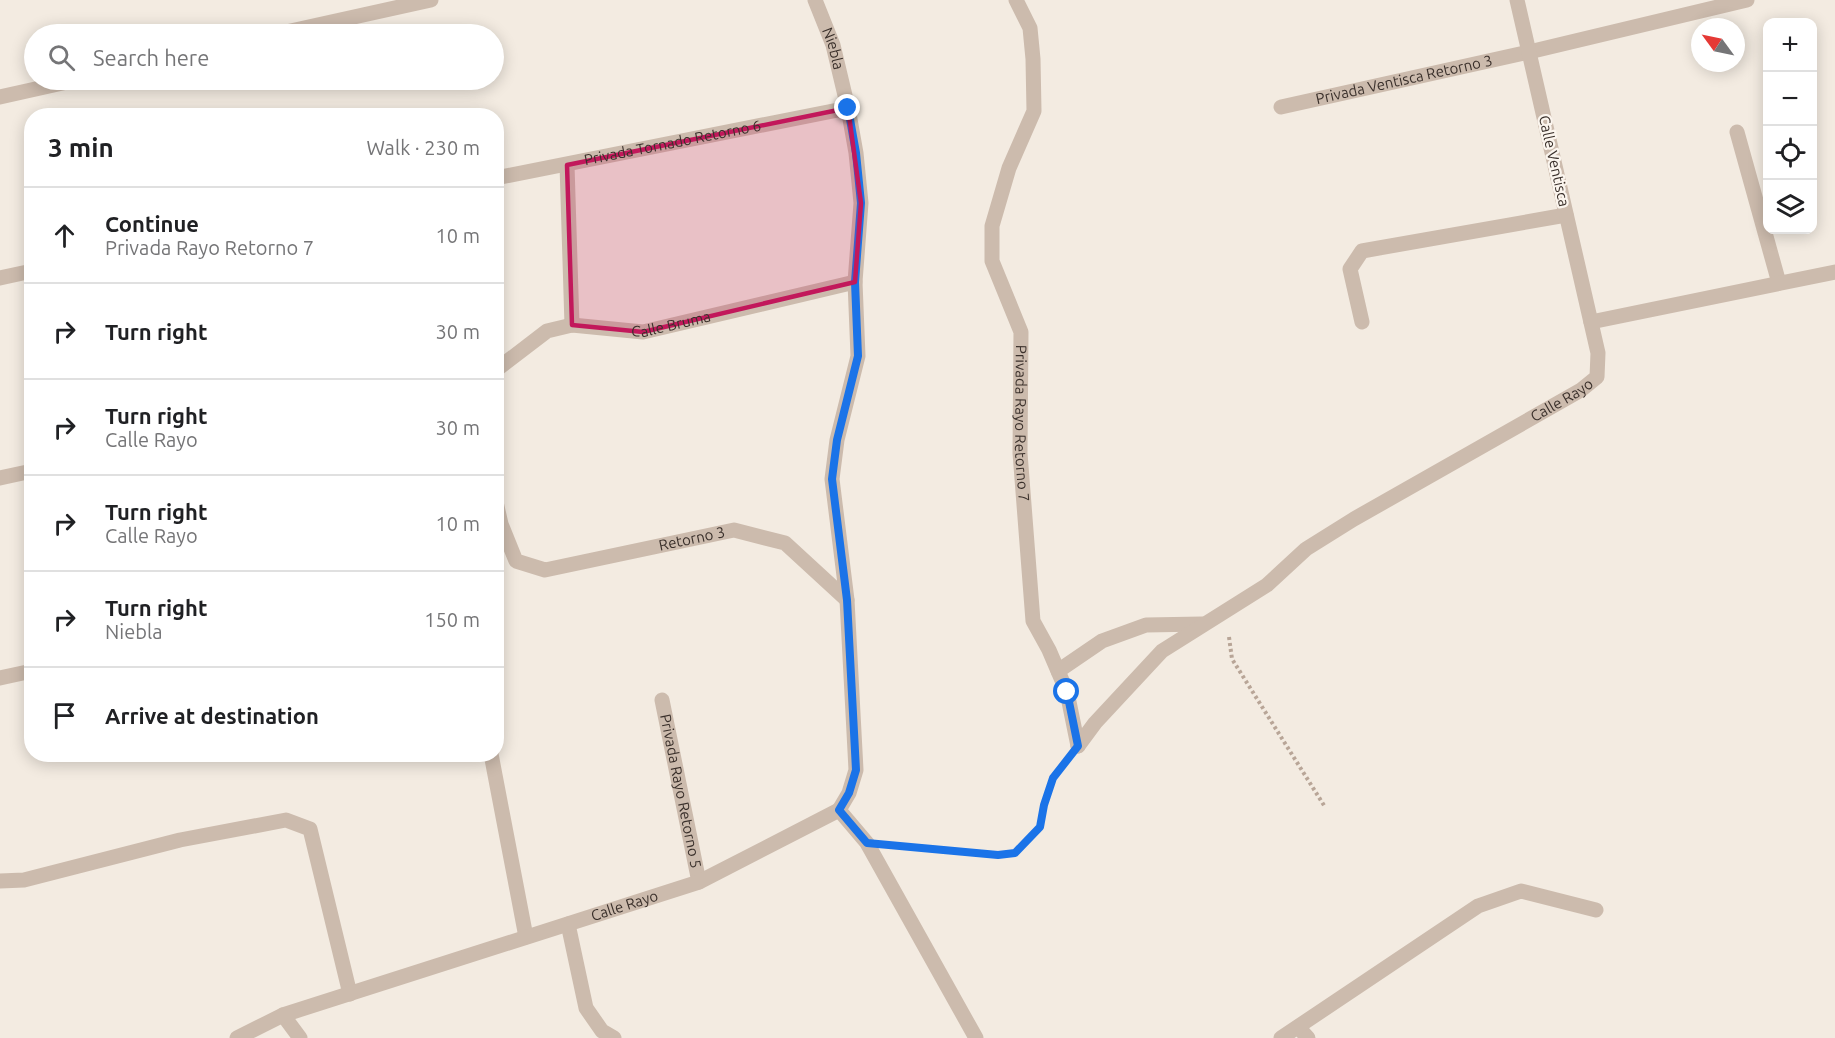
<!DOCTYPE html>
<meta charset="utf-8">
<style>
body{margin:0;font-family:Ubuntu,sans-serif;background:#f2f2f2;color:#202124}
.controls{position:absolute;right:18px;top:18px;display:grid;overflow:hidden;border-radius:12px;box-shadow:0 3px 15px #0003}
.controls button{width:54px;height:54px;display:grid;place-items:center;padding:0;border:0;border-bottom:2px solid #e0e0e0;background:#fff;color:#202124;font:30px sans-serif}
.compass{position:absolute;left:1691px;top:18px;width:54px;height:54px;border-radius:50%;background:#fff;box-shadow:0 3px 15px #0003;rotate:303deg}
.stop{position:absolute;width:18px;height:18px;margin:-14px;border:4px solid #1a73e8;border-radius:50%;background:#fff}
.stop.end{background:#1a73e8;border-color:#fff;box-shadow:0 2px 6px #0008}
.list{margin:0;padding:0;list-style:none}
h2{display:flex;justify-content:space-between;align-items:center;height:78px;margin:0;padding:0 24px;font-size:26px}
h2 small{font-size:20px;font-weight:400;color:#757577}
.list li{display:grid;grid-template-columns:39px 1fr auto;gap:18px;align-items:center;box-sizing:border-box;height:96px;padding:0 24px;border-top:2px solid #e0e0e0}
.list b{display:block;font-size:22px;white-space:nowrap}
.list p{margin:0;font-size:20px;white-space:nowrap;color:#757577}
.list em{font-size:20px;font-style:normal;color:#757577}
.icon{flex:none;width:33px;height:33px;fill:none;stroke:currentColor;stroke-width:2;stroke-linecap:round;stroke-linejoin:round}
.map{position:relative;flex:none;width:1835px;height:1038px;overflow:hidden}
.search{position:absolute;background:#fff;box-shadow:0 3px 15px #0003;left:24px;top:24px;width:480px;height:66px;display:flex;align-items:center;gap:15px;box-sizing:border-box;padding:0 21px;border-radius:33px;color:#757577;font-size:22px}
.panel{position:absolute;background:#fff;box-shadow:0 3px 15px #0003;left:24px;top:108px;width:480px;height:654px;border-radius:24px}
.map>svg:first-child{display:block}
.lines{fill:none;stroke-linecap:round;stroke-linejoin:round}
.path{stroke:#b8a597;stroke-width:4;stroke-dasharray:3 3;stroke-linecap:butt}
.minor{stroke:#ccbbad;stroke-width:15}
.route{stroke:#1a73e8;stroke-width:8}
.marked{fill:#c2185b;fill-opacity:0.2;stroke:#c2185b;stroke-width:4.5;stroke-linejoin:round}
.labels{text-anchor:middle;stroke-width:4.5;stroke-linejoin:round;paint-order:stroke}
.street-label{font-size:15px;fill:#3a302b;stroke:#fbf5ee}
</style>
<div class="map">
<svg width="1835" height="1038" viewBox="0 0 1835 1038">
<rect width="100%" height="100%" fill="#f3ebe1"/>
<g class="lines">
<path class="path" d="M1229,637l3,22 93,148
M895,845l102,10 18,-2 25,-26 4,-22 9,-27 12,-15"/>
<g class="minor">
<path id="s1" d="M815,0l18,45 15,63 8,45 5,50 -6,79 3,74 -21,84 -5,39 15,121 9,170 -7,23 -10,17"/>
<path id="s2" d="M1016,0l14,28 3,31 1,52 -25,57 -17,58v35l29,71 -1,121 13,168 16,29 18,42 11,54"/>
<path d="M277,34l154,-34"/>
<path d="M0,97l76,-17"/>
<path id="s3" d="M1281,107l248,-55 218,-52"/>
<path d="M1737,132l42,151"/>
<path d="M567,165l5,160"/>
<path id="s4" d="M496,178l352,-70"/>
<path d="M0,278l32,-7"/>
<path d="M1362,322l-12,-53 12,-18 204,-36"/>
<path d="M1591,322l244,-50"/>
<path id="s5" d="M496,370l51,-39 25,-6 71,7 212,-50"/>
<path d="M0,478l32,-7"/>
<path id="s6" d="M496,502l5,22 15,37 29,9 189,-40 51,13 62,57"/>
<path d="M1058,671l44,-30 44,-16 56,-1"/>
<path d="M0,678l32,-7"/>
<path id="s7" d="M662,700l37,182"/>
<path id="s8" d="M1078,746l17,-23 67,-72 105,-66 39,-36 48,-30 227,-129 16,-13 1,-24 -81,-353"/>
<path d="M491,754l35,183"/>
<path d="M0,881l24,-1 156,-40 106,-20 24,9 40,165"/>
<path d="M568,924l18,84 16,23 12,7"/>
<path d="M283,1015l17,23"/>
<path d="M1298,1027l10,11"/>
<path id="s9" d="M237,1038l46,-23 416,-133 140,-72 28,33 109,195"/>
<path d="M1281,1038l197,-132 43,-15 75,19"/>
</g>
</g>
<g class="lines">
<path class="route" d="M848,108l8,45 5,50 -6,79 3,74 -21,84 -5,39 15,121 9,170 -7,23 -10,17 28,33 131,12 17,-2 25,-26 4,-22 9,-27 25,-32 -11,-54"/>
</g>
<path class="marked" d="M848,108l13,95 -6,79 -212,50 -71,-7 -5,-160z"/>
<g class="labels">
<g class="street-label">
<text dy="5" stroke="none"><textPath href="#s1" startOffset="52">Niebla</textPath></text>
<text dy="5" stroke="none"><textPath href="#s3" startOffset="126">Privada Ventisca Retorno 3</textPath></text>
<text dy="5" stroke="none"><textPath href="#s4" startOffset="180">Privada Tornado Retorno 6</textPath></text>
<text transform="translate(1554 161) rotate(77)" y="5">Calle Ventisca</text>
<text dy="5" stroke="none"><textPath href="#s5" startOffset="190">Calle Bruma</textPath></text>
<text dy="5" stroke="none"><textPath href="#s8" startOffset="600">Calle Rayo</textPath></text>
<text dy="5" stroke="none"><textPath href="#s2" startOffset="440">Privada Rayo Retorno 7</textPath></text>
<text dy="5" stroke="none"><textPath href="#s6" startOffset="243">Retorno 3</textPath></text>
<text dy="5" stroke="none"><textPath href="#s7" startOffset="93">Privada Rayo Retorno 5</textPath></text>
<text dy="5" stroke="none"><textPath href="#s9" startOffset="410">Calle Rayo</textPath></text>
</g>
</g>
</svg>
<div class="controls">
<button>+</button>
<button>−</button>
<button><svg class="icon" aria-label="locate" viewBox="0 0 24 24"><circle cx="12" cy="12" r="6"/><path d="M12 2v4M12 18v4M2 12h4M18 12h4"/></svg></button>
<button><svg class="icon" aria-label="layers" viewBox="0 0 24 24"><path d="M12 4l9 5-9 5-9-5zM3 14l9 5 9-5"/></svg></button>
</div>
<svg class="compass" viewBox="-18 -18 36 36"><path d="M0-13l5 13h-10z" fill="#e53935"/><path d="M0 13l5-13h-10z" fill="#757577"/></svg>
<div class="stop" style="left:1067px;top:692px"></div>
<div class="stop end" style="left:848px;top:108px"></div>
<div class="search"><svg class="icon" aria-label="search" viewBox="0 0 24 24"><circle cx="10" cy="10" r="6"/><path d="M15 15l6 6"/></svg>Search here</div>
<section class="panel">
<h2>3 min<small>Walk · 230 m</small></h2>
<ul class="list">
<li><svg class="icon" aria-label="ahead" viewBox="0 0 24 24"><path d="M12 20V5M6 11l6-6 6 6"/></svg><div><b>Continue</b><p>Privada Rayo Retorno 7</p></div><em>10 m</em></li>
<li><svg class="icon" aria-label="right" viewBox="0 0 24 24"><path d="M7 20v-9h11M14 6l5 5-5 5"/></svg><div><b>Turn right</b></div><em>30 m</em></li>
<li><svg class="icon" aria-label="right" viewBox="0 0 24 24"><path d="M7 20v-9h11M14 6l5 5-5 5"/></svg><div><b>Turn right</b><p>Calle Rayo</p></div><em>30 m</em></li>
<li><svg class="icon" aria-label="right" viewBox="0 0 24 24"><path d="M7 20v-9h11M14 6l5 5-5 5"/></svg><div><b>Turn right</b><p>Calle Rayo</p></div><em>10 m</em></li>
<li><svg class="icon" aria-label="right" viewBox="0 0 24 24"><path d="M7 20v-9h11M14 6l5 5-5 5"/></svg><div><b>Turn right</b><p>Niebla</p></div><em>150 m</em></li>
<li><svg class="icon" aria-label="arrive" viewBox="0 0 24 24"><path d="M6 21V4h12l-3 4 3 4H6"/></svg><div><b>Arrive at destination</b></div></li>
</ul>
</section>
</div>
